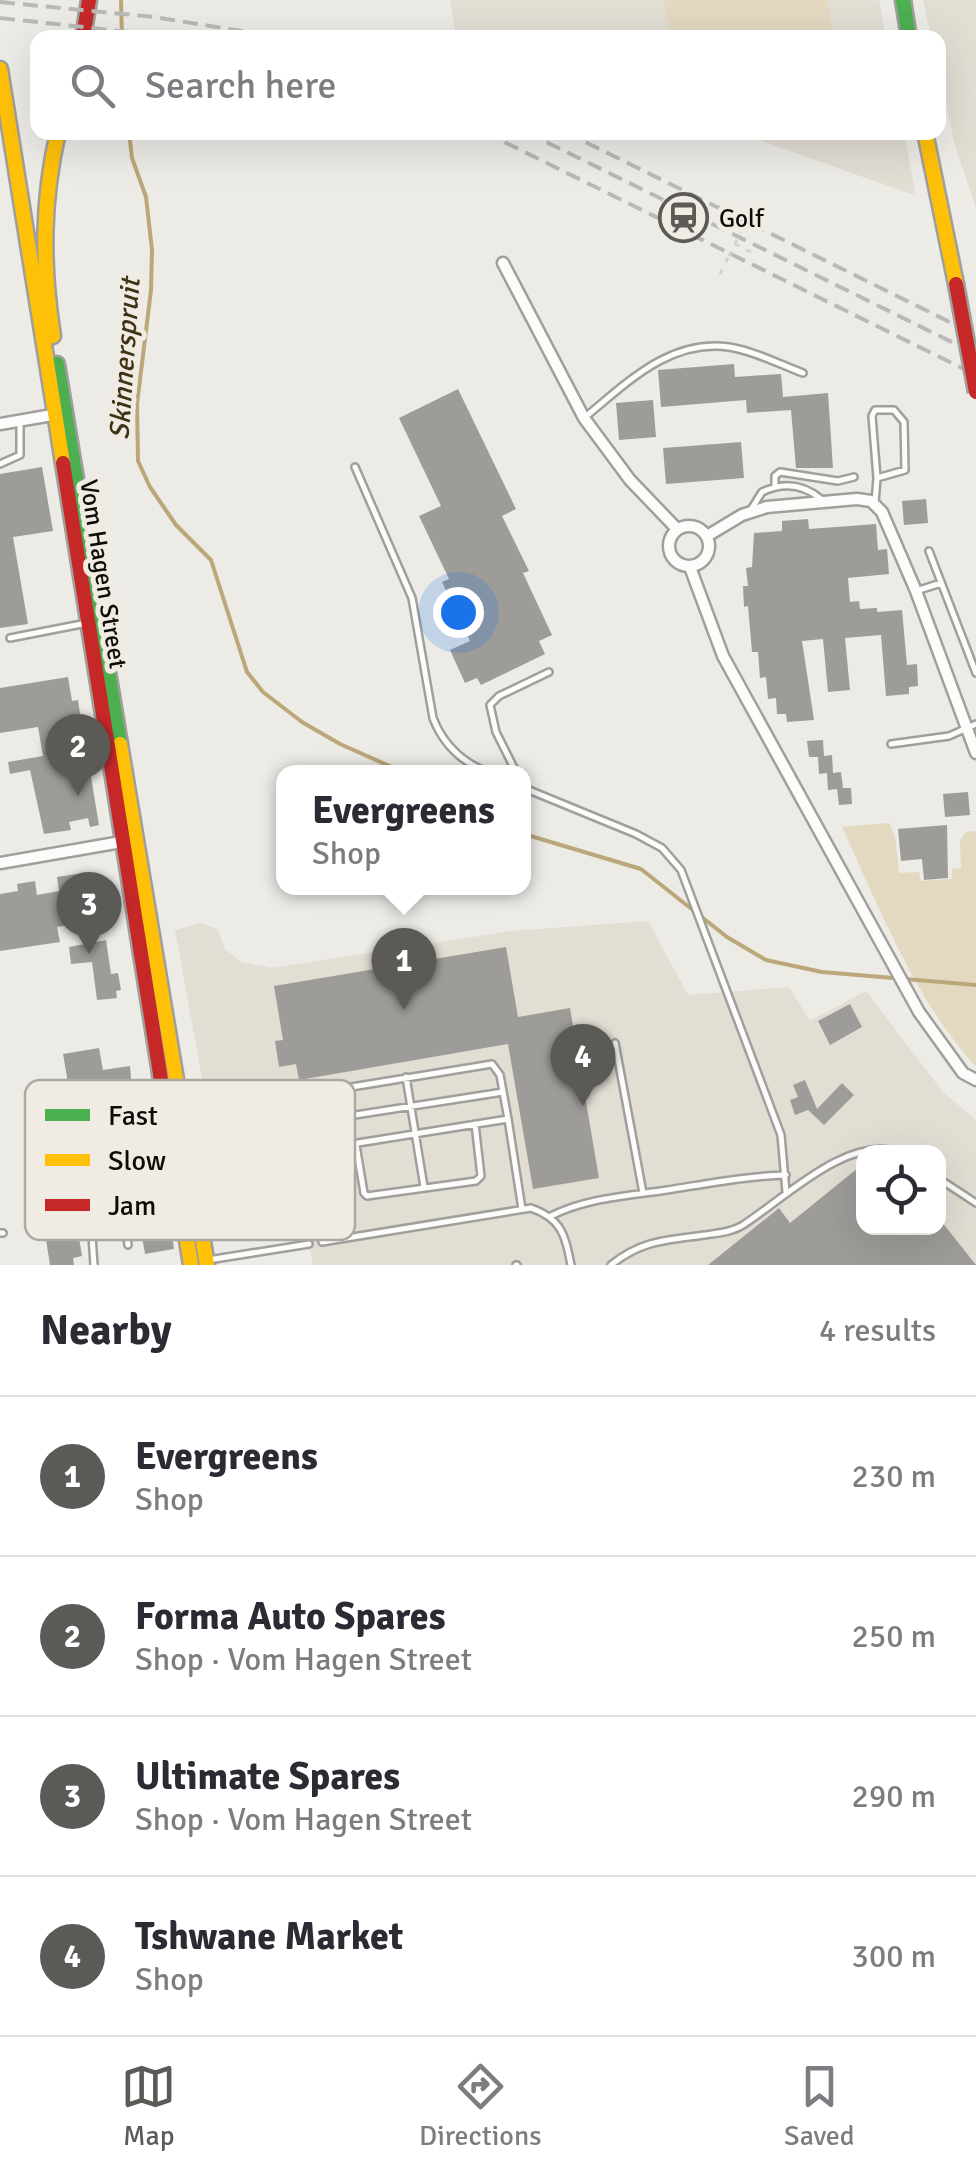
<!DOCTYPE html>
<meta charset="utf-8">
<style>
body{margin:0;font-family:Signika,sans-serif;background:#f7f7f7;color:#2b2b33}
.controls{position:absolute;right:30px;bottom:30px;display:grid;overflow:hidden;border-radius:20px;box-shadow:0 10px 40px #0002}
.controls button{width:90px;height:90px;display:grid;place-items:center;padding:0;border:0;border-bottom:2px solid #e1e1e2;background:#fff;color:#2b2b33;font:50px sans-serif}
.you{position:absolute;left:458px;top:612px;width:35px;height:35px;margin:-25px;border:8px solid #fff;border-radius:50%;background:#1a73e8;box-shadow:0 0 0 15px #1a73e833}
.badge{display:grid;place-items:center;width:65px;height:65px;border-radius:50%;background:#5b5a56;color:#fff;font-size:32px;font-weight:700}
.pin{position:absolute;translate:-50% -82px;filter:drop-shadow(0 2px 5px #0008)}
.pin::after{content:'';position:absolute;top:52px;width:35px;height:30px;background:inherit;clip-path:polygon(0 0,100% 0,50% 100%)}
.popup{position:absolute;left:276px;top:765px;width:255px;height:130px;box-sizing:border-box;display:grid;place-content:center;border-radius:20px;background:#fff;filter:drop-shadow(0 2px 8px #0005);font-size:32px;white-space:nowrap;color:#7c7c81}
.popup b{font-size:38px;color:#2b2b33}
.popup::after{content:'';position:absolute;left:50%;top:100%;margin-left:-20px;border:20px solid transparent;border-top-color:#fff}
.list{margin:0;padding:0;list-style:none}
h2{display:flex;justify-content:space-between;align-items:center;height:130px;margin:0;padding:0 40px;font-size:42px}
h2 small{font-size:32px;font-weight:400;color:#7c7c81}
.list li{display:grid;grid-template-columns:65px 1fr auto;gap:30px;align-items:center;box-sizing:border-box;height:160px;padding:0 40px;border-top:2px solid #e1e1e2}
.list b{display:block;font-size:38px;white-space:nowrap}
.list p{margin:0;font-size:32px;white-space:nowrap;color:#7c7c81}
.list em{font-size:32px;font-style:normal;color:#7c7c81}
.icon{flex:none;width:55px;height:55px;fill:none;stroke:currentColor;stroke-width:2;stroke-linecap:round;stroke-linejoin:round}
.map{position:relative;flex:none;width:976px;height:1265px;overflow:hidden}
.search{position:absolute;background:#fff;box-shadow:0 10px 40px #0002;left:30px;right:30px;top:30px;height:110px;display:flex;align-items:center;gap:25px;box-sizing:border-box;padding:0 35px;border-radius:20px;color:#7c7c81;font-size:38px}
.sheet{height:770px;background:#fff}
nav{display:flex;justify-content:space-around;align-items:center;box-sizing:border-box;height:140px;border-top:2px solid #e1e1e2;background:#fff;font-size:28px;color:#7c7c81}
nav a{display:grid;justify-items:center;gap:5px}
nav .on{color:#5b5a56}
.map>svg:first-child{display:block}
.built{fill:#e2ded4;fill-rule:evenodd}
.green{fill:#e3d8c0}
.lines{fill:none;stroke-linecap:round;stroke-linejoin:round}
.stream{stroke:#bba779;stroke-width:4}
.building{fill:#9e9c98}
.lane-casing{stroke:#a19f9c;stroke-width:10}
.street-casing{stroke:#a19f9c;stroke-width:15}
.fast-casing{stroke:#a19f9c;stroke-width:19}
.slow-casing{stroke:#a19f9c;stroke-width:19}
.jam-casing{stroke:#a19f9c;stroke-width:19}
.path{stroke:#cfcfcd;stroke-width:2.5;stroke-dasharray:5 8;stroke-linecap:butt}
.lane{stroke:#fcfcfb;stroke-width:5}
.street{stroke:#fcfcfb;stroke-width:10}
.fast{stroke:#4caf50;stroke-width:14}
.slow{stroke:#ffc107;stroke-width:14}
.jam{stroke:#c62828;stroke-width:14}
.rail{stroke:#b9b9b8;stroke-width:4;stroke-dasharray:15 8;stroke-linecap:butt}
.jam-bridge-casing{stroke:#a19f9c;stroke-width:19;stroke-linecap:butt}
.path-bridge{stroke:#cfcfcd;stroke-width:2.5;stroke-dasharray:5 8;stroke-linecap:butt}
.jam-bridge{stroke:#c62828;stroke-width:14}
.labels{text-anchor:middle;stroke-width:10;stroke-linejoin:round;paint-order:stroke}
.poi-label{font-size:25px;fill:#0d0c09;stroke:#f0ece3;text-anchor:start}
.street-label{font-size:25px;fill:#0d0c09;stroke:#f0ece3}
.water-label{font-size:28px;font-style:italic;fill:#3f3316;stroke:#f0ece3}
.key{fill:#f0ece3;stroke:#aca9a2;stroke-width:2.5}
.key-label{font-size:28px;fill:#0d0c09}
</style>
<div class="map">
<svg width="976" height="1265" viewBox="0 0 976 1265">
<rect width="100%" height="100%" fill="#edebe6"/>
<path class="built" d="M450,0h429l7,37h-410l-21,-7z
M923,0h53v208l-21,-62 -16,-76 -1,-32 -7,-1z
M740,133h164l12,63z
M648,921l40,74 101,-8 21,34 56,-30 77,101 33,28v145h-663l-6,-30 4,-10 -57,9 -26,-13 -53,-291 26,-7 17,6 6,19 17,14 30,6 240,-37zM864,1152h74v76h-74z"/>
<path class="green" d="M664,0h163l7,37h-163z
M889,823l6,13 4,37 20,-1 2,9 31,-2v-10l9,-1 -1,-28 6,-8 10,-1v236c-61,-67 -96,-158 -134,-240z"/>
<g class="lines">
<path class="stream" d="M121,0l1,38
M129,132l3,26 14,39 6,53 -1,40 -14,114 1,57 12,26 26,38 35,35 36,112 16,20 39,30 38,22 63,28
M524,834l117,35 86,68 39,23 56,12 154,13"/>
</g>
<path class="building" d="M734,364l1,13 46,-3 2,23 45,-4 5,75h-37l-5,-58 -44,3 -1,-13 -85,7 -3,-37z
M458,389l58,120 -14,7 27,55 -6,2 29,62 -13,6 6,13 -64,31 -4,-7 -12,5 -15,-33 20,-9 -28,-59 7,-3 -30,-63 22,-10 -42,-88z
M653,400l3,37 -37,3 -3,-37z
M741,442l3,36 -78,6 -3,-36z
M42,467l11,64 -40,6 15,87 -28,4v-154z
M926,499l2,24 -24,2 -2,-24z
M808,519l1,10 67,-5 2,26 9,-1 2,25 -41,4 2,24 9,-1 1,8 17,-1v4l25,-2 5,55 10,-1 1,22 -9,1v7l-23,2 -5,-61 -36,3 5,52 -22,2 -5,-53 -21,2 12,79 -27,2 -1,-8h-9l-1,-16 -8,1 -2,-22 -6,1 -2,-26h-6l-4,-46 -4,1 -1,-21h5l-2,-18 6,-1 2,-34 28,-2v-10z
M68,677l4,24 6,-1 3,20 -27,4 3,20 21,-4 5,26 6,-1 10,60 -9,2 -2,-9 -19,4 2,8 -27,4 -14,-64 -20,4 -2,-12 35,-6 -5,-29 -38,6v-45z
M823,740l1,16 8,-1 1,18 8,-1 2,16h8l1,16 -13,1 -2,-16 -9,1 -1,-17 -8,1 -1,-17h-9l-2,-16z
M968,792l2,23 -25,2 -2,-23z
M947,825l1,53 -24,2 -2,-21 -21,2 -3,-32z
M83,873l2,14 23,-3 6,34 -57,9 3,15 -60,9v-57l18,-3 -1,-7 18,-3 2,14 22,-4 -2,-14z
M106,940l5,34 7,-1 3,17 -5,1 1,7 -20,2 -5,-38 -21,2 -2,-17z
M506,947l12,70 52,-9 29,170 -66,11 -25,-145 -209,36 -3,-16 -17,3 -4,-26 8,-1 -9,-54z
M850,1004l12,23 -32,18 -12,-24z
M99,1048l4,22 27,-4 2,25 -61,9 -8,-46z
M805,1080l12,29 25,-26 12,12 -30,30 -16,-15 -13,5 -5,-15 8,-3 -5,-12z
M140,1133l6,34 -67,11 1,3 -10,2 12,73 -9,2 1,7h-24l-18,-115z
M858,1168l6,7v53h74v-11l38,48h-268l71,-57 11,15z
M166,1190l8,59 -29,5 -10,-59z"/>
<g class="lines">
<defs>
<path id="lane" d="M584,418c42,-34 86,-80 145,-71 25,4 50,17 74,26
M0,464l20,-9v-34
M355,467l57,131 21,120c10,26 29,44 54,54
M775,487v-11l5,-4 58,9 16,-4
M875,503l2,-25 -5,-62 3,-6h19l10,12 1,48 -28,8
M752,508l10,-16c21,-10 41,-8 59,7
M929,551l47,122
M916,591l25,-8
M10,638l77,-15
M891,744l58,-8 27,-12
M516,772l-20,-40 -6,-27 9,-9 50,-24
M524,788l112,46 26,14 19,22 100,265 5,57
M615,1043l28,150
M406,1077l18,110
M356,1145l8,48 3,3 109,-15 5,-5 -6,-52
M307,1151l8,53 -52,12 -4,-3 -10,-68 3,-14 251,-39
M251,1159l82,-12 -6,-56 165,-27 8,11 8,44
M938,1178l38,25
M120,1181l8,64
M551,1216c35,-18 77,-20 116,-26 39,-6 79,-14 119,-15
M0,1233h3
M347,1238l-14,-91 175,-28 14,90
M322,1242l209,-34c31,11 34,27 40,57
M208,1260l101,-16
M94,1265l-5,-73 16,-9 70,-10
M516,1265h1
M611,1265c31,-25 56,-25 94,-30 13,-2 27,-3 38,-10 41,-26 104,-90 156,-73"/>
<path id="street" d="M503,263l81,155 46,62 47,49
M0,424l58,-10
M669 546a20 20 0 1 1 40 0a20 20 0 1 1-40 0Z
M707,536l35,-21 25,-8 90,-8 14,2 11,11 34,79 60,162
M690,567l33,89 196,356 44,61 13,7
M0,863l127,-22"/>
<path id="fast" d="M903,0l6,38
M57,364l63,380"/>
<path id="slow" d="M0,69l63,394
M925,132l31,152
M53,336c-11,-70 -11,-135 5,-204
M120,744l87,521
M165,1105l26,160"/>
<path id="jam" d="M83,38l6,-38
M63,463l102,642"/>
</defs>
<use href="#lane" class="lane-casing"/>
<use href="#street" class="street-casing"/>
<use href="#fast" class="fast-casing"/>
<use href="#slow" class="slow-casing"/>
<use href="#jam" class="jam-casing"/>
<path class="path" d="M748,217l6,-11
M735,244l18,9
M720,274l9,-18"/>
<use href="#lane" class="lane"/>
<use href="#street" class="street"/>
<use href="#fast" class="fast"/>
<use href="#slow" class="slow"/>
<use href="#jam" class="jam"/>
<path class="rail" d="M0,2l154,15 131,21
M0,18l184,20
M484,132l492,243
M526,132l450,222
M565,132l411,203"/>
<defs>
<path id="jam-bridge" d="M956,284l20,108"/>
</defs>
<use href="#jam-bridge" class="jam-bridge-casing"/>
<path class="path-bridge" d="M729,256l19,-39"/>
<use href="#jam-bridge" class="jam-bridge"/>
</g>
<defs>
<symbol id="station-ring" viewBox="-11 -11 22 22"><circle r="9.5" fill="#f0ece3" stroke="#5b5a56" stroke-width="1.5"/><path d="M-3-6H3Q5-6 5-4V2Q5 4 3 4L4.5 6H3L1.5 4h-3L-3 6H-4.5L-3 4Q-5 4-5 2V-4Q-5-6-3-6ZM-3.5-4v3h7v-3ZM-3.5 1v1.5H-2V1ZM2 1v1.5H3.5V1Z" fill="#5b5a56"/></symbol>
</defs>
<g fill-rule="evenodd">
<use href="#station-ring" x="656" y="190" width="55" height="55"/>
</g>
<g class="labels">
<g class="poi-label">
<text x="719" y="227">Golf</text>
</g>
<g class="street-label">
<text transform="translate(104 574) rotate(81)" y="9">Vom Hagen Street</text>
</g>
<g class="water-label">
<text transform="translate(124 359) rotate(-86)" y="10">Skinnerspruit</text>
</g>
</g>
<rect x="25" y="1080" width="330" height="160" rx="15" class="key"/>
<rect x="45" y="1109" width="45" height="12" fill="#4caf50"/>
<rect x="45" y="1154" width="45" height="12" fill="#ffc107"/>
<rect x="45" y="1199" width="45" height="12" fill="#c62828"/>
<g class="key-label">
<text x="108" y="1125">Fast</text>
<text x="108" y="1170">Slow</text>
<text x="108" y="1215">Jam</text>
</g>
</svg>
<div class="controls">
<button><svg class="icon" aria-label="locate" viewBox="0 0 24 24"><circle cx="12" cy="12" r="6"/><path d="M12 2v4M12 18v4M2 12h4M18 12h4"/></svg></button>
</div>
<div class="you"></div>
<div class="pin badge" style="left:404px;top:1010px">1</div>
<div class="popup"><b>Evergreens</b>Shop</div>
<div class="pin badge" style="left:78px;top:796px">2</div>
<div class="pin badge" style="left:89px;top:954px">3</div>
<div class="pin badge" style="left:583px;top:1106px">4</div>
<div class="search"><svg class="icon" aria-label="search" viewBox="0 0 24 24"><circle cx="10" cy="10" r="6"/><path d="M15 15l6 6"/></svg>Search here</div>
</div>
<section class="sheet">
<h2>Nearby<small>4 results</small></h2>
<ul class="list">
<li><span class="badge">1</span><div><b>Evergreens</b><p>Shop</p></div><em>230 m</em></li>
<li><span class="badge">2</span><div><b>Forma Auto Spares</b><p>Shop · Vom Hagen Street</p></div><em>250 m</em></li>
<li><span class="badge">3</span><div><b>Ultimate Spares</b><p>Shop · Vom Hagen Street</p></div><em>290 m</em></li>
<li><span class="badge">4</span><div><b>Tshwane Market</b><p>Shop</p></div><em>300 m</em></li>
</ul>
</section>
<nav>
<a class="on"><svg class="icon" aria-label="map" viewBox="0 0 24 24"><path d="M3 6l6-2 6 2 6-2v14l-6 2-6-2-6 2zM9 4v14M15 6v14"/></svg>Map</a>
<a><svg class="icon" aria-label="directions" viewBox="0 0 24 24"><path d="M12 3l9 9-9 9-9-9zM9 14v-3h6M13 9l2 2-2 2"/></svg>Directions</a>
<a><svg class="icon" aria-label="saved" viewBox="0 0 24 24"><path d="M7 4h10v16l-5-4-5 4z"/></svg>Saved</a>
</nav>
